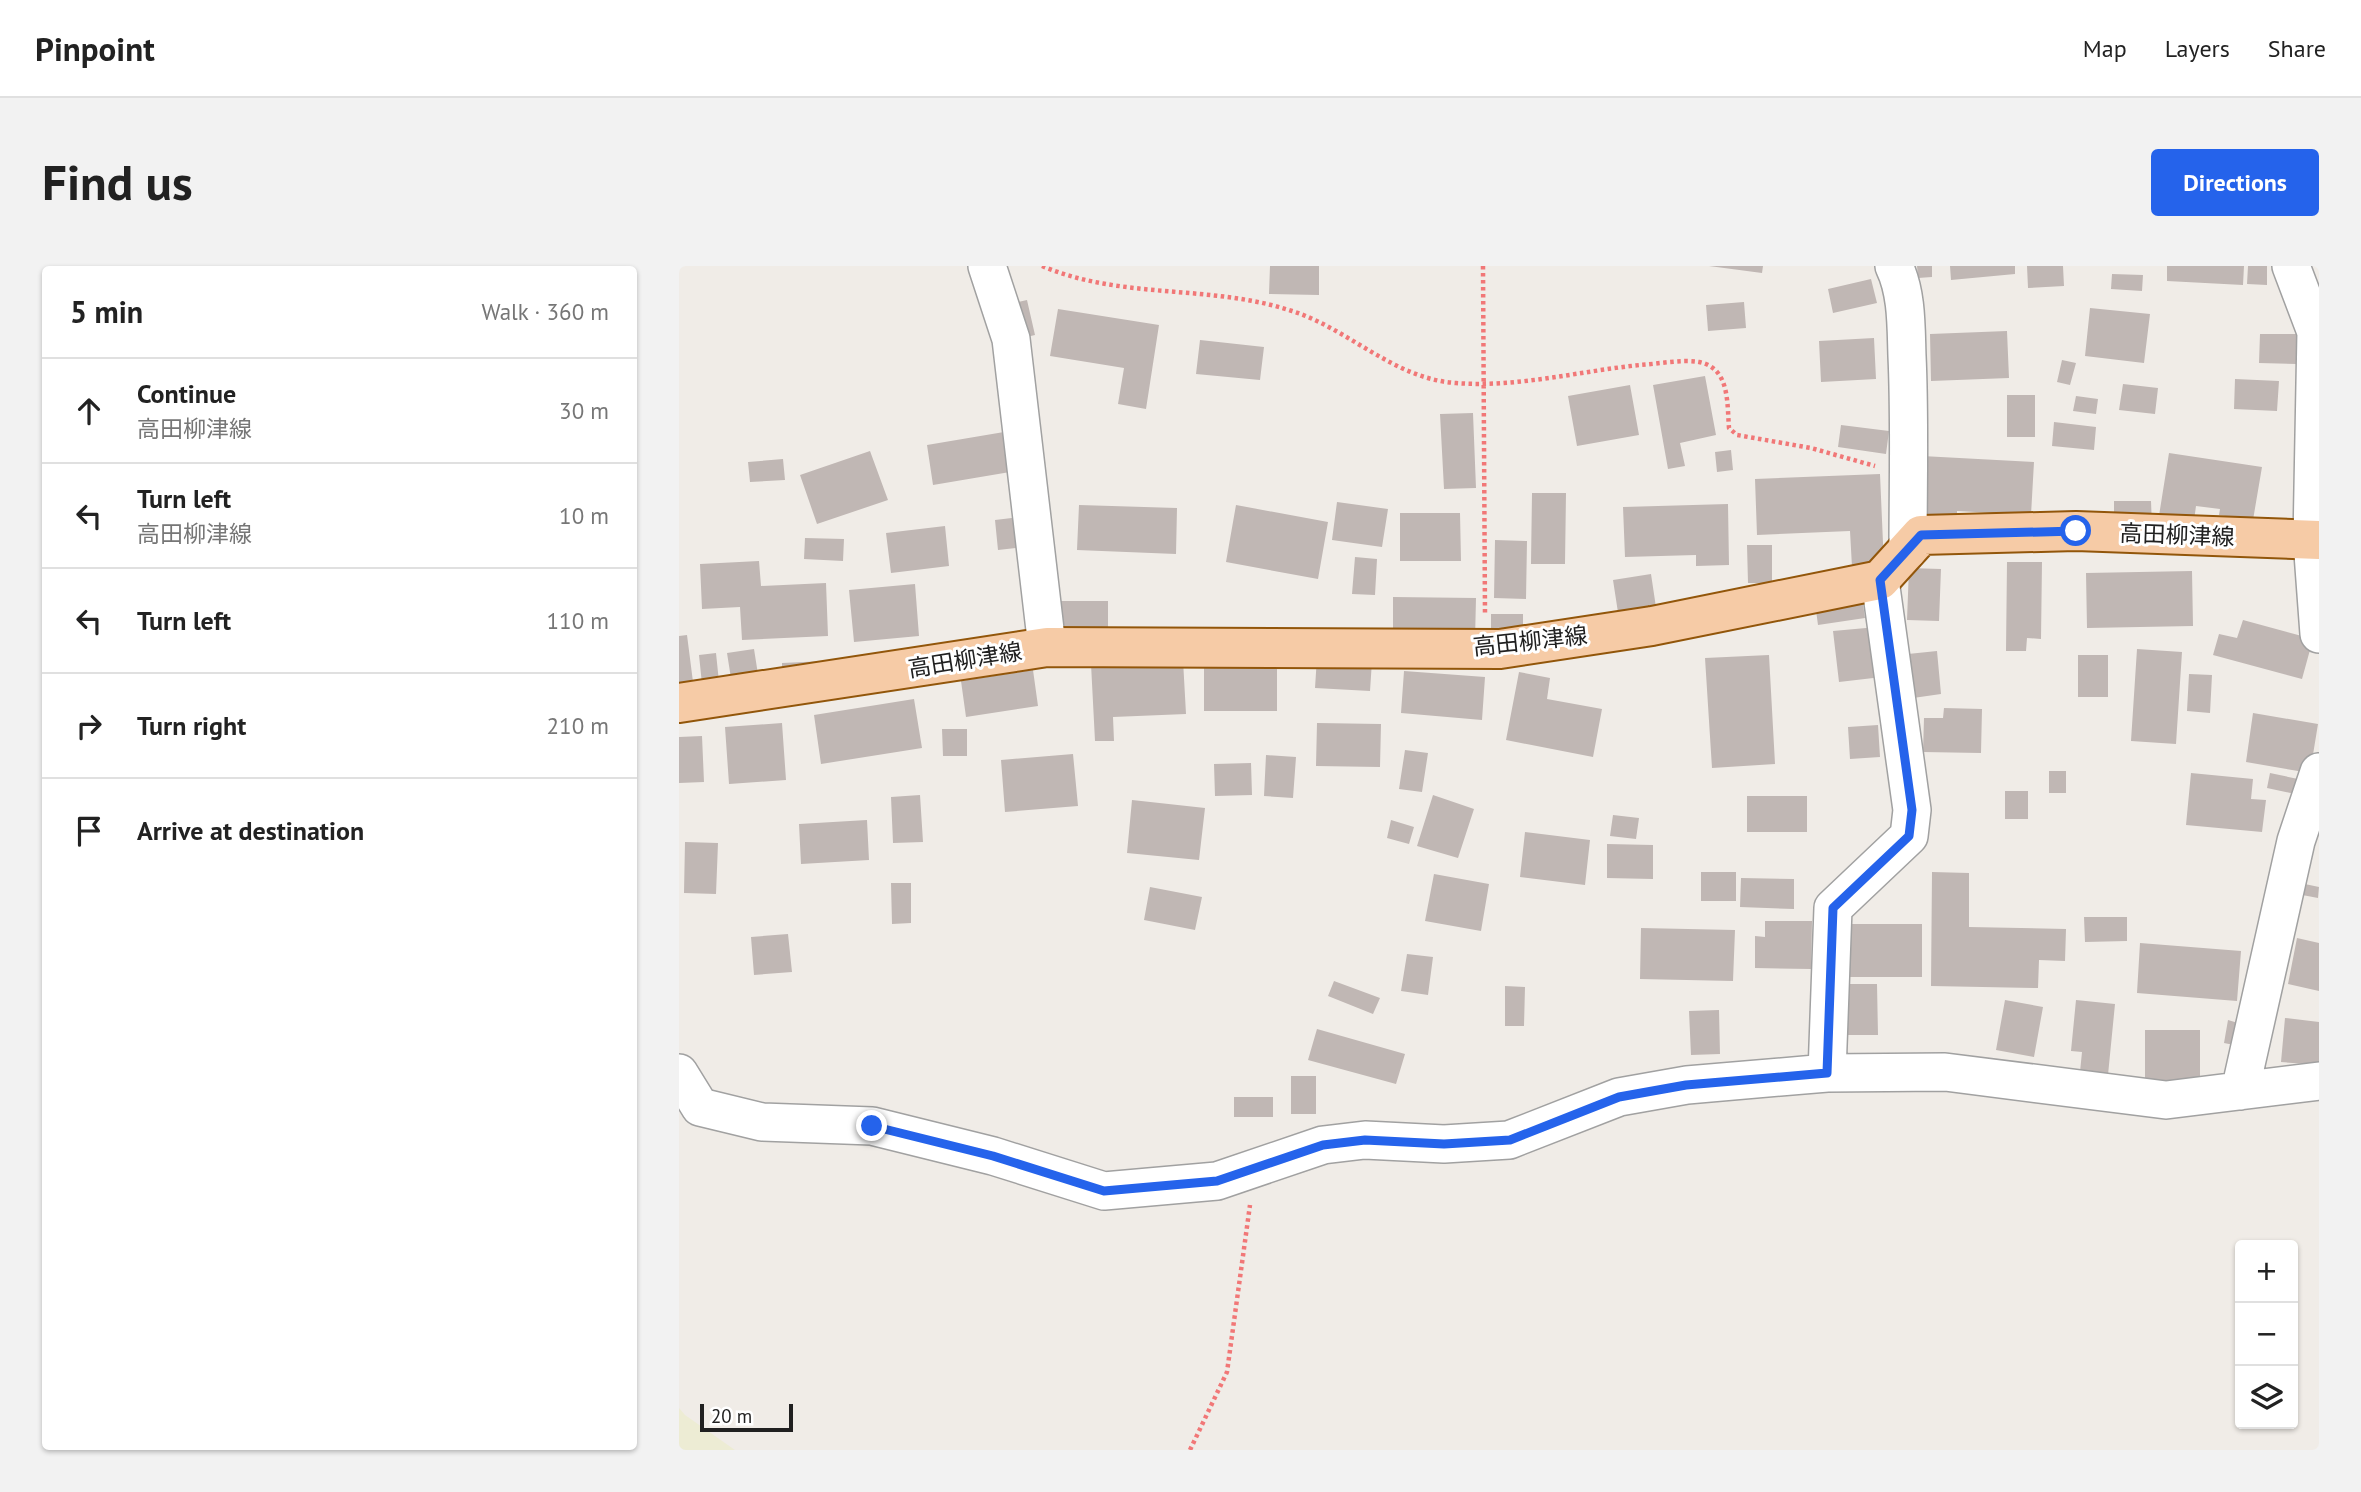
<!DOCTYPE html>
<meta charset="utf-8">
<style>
body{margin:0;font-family:"PT Sans","Noto Sans JP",sans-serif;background:#f2f2f2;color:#222}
.controls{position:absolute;right:21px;bottom:21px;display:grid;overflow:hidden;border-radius:7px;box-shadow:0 2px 5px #0004}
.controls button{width:63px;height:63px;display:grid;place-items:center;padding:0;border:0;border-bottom:2px solid #e0e0e0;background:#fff;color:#222;font:35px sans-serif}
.scale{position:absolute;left:21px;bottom:18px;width:93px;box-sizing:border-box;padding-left:7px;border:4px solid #202020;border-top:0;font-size:19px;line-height:24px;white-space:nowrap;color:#202020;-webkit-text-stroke:5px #fff;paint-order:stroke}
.stop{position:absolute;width:21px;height:21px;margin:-16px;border:5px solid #2563eb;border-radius:50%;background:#fff}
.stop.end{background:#2563eb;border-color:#fff;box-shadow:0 2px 7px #0008}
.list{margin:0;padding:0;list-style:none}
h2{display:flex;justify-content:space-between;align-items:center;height:91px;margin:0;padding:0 28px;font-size:30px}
h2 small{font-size:23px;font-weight:400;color:#767676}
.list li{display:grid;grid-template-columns:46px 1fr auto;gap:21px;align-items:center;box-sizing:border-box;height:105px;padding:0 28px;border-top:2px solid #e0e0e0}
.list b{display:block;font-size:26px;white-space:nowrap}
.list p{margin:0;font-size:23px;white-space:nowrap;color:#767676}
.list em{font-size:23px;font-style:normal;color:#767676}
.icon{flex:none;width:38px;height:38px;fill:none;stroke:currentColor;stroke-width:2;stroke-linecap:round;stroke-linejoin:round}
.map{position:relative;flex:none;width:1640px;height:1184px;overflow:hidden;border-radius:7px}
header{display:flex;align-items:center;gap:42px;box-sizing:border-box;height:98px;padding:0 35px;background:#fff;border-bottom:2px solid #e0e0e0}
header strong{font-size:33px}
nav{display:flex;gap:38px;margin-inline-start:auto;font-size:24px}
.intro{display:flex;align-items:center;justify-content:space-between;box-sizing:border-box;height:168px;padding:0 42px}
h1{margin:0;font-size:49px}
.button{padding:18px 32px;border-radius:7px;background:#2563eb;color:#fff;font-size:24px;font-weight:700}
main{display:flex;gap:42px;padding:0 42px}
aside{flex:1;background:#fff;border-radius:7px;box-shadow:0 2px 5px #0004}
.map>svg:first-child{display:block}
.farmland{fill:#edecd4}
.building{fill:#c0b7b4}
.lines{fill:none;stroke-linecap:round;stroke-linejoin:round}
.minor-casing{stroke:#a1a1a1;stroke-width:40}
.primary-casing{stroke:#92560a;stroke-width:42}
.path{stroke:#f17777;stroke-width:4.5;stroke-dasharray:3.5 3.5;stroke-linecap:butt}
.minor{stroke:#fff;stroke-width:37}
.primary{stroke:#f6cba6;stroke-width:38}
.route{stroke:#2563eb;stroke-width:9}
.labels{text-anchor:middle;stroke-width:6;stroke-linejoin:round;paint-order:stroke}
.street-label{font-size:23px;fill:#202020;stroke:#fff}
</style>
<header>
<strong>Pinpoint</strong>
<nav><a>Map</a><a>Layers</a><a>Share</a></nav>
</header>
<div class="intro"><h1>Find us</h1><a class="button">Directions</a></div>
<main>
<aside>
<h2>5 min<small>Walk · 360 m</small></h2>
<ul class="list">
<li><svg class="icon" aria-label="ahead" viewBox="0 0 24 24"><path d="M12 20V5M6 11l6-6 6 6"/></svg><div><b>Continue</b><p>高田柳津線</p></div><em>30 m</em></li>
<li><svg class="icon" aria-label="left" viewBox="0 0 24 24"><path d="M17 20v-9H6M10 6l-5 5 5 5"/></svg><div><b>Turn left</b><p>高田柳津線</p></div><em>10 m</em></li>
<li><svg class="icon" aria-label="left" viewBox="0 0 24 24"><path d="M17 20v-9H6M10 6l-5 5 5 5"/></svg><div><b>Turn left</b></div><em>110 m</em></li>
<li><svg class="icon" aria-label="right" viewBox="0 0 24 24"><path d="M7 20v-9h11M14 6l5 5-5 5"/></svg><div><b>Turn right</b></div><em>210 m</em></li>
<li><svg class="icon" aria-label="arrive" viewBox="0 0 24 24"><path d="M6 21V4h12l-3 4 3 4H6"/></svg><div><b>Arrive at destination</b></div></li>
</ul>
</aside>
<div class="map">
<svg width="1640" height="1184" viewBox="0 0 1640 1184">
<rect width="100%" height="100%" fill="#f0ece7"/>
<path class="farmland" d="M0,1142l6,7 50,35h-56z"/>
<path class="building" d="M591,0h49v29l-50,-1z
M1030,0h54l-1,7z
M1238,0h15v11l-14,1z
M1271,0h65v8l-64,6z
M1348,0h36l1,20 -36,2z
M1488,0h77l-1,19 -76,-4z
M1569,0h19v19l-20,-1z
M1433,8l31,1 -1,16 -31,-2z
M1192,13l6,24 -44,10 -5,-24z
M348,34l8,35 -17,4 -8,-35z
M1065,36l2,26 -38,3 -2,-26z
M1411,42l60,6 -6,49 -59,-7z
M379,43l101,16 -13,84 -28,-5 6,-36 -74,-12z
M1328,65l2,47 -78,3 -1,-47z
M1581,68h38l-1,30 -38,-1z
M1195,72l2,41 -55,3 -2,-41z
M521,74l64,7 -4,33 -64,-6z
M1383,94l14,3 -6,22 -13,-3z
M1026,110l11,59 -36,8 5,23 -17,3 -15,-84z
M1556,113l44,2 -2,30 -43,-2z
M1444,118l35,4 -3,26 -36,-4z
M951,119l9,50 -62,11 -9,-50z
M1328,129h28v42h-28z
M1397,130l22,3 -2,15 -23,-3z
M794,147l3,75 -32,1 -4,-75z
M1375,156l42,5 -2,23 -42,-4z
M1162,159l48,6 -3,23 -48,-7z
M325,166l6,40 -77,13 -6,-40z
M1052,184l2,20 -16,2 -2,-20z
M191,185l18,49 -71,24 -17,-49z
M1490,187l93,14 -9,53 -34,-5 1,-6 -24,-3 -3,22 -35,-6z
M1243,190l112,6 -3,53 -74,-4v10l-39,-2z
M104,193l2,21 -35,2 -2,-20z
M1201,208l4,92 -32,1 -2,-36 -93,4 -2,-56z
M853,227h34l-1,71h-34z
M1435,235h37l1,25h-38z
M658,236l51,7 -6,38 -50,-7z
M1049,238l1,61 -33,1v-11l-71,2 -2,-50z
M400,239l98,3 -1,46 -99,-4z
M557,239l92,17 -10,57 -92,-17z
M721,247h60l1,48h-61z
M341,251l4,30 -26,3 -3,-30z
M266,260l4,40 -58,7 -5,-40z
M126,272l39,1 -1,22 -39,-2z
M816,274l32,1 -1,58 -32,-1z
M1068,279h25v38h-24z
M676,291l22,2 -2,36 -23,-1z
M80,295l2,25 65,-3 2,53 -86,4 -2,-33 -38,2 -2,-45z
M1328,296h35l-1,77 -14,-1 -1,13h-20z
M1230,302l32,1 -2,52 -32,-1z
M1513,305l1,55 -106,2 -1,-55z
M972,308l6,40 -38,5 -6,-39z
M236,318l4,52 -65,6 -5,-52z
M714,331l83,1 -1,42 -82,-1z
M1183,331l3,21 -47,7 -3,-22z
M375,335h54v33h-54z
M812,348h32v19l-32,-1z
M1564,354l70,19 -11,40 -89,-24 6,-21 18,4z
M1198,361l5,50 -43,5 -6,-51z
M8,369l6,47 -14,2v-48z
M75,383l6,38 -27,4 -6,-38z
M1458,383l45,3 -6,92 -45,-3z
M1258,385l4,43 -28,4 -5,-44z
M37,387l3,29 -17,2 -3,-29z
M1090,389l6,109 -63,4 -7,-110z
M1399,389h30v42h-30z
M638,391l55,4 -2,30 -55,-3z
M504,394l3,54 -73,3 1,24h-19l-4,-77z
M146,395l2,18 -45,2v-18z
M525,399h73v46h-73z
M354,404l5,36 -72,11 -5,-36z
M725,405l81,6 -3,43 -81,-7z
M840,406l31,6 -3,21 55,10 -9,48 -87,-17z
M1510,408l23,1 -2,38 -23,-2z
M235,433l8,49 -101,16 -7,-49z
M1265,442l38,1 -1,44 -58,-1 1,-34h19z
M1574,447l65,11 -8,49 -64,-11z
M103,457l4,57 -57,4 -4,-57z
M638,457l64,1 -1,43 -64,-1z
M1199,459l2,32 -30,2 -2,-32z
M263,463h25v27h-24z
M23,470l2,46 -25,1v-46z
M726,484l23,3 -6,39 -23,-3z
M394,488l5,52 -73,6 -4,-52z
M587,489l30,2 -3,41 -29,-2z
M572,497l1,32 -37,1 -1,-32z
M1370,505h17v22h-17z
M1512,507l62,6 -2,20 15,1 -4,32 -76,-7z
M1591,507l28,6 -3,15 -28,-6z
M1326,525h23v28h-23z
M241,529l3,47 -30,1 -2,-46z
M754,529l41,14 -16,49 -41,-12z
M1068,530h60v36h-60z
M453,534l73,8 -6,52 -72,-7z
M934,549l26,3 -3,21 -26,-3z
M188,554l2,40 -68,4 -2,-40z
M712,554l23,7 -5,17 -22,-6z
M846,566l65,8 -5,45 -65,-8z
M6,576l33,1 -2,51 -32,-1z
M928,578l46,1v34l-46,-1z
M1022,606h35v29h-35z
M1253,606l37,1v54l97,2 -1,32 -26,-1 -1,28 -107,-2z
M755,608l55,10 -8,47 -56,-10z
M1062,612l53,1v30l-54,-2z
M212,617h20v40l-19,1z
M1621,617l19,4 -1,11 -21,-4z
M471,621l52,10 -7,33 -51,-10z
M1405,651h43v24l-42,1z
M1086,655h47l-1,48 -56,-1v-32l10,1z
M1167,658h76v53h-76z
M962,662l94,2 -2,51 -93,-2z
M109,668l4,38 -38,3 -3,-38z
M1618,672l22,5v48l-31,-7z
M1461,677l101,8 -4,50 -100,-8z
M728,688l26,3 -5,38 -27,-4z
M655,715l46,17 -7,16 -45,-18z
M1165,718h33l1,51h-34z
M826,720l20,1 -1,39h-19z
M1326,734l38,7 -9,50 -38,-7z
M1397,734l39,4 -7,71 -28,-3 2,-20 -11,-1z
M1040,744l1,44 -29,1 -2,-44z
M1606,752l34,4v43l-38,-3z
M1549,754l10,3 -4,22 -10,-2z
M638,763l88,25 -9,30 -88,-24z
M1466,764h55v50h-55z
M612,810h25v38h-25z
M555,831h39v20h-39z"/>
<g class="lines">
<defs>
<path id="minor" d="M308,0l24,73 36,308
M1215,0c13,27 12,60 13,90 3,64 1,129 1,194
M1612,0l25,66 -4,208 7,94
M0,807l21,34 62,15 110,4 121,30 111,35 113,-10 106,-36 42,-5 79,4 65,-4 110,-43 68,-12 140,-12 118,-1 221,28 153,-19
M1148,807l6,-165 76,-72 3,-26 -32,-230
M1561,825l56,-250 23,-69"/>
<path id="primary" d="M0,437l368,-56 453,2 152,-23 228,-46 41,-45 155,-4 243,9"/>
</defs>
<use href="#minor" class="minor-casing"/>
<use href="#primary" class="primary-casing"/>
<path class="path" d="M363,0c80,34 169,18 250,45 57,18 102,68 164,72 60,5 124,-12 184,-18 18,-1 42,-6 59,-3 31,6 28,41 30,66l8,7 74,13 64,18
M804,0l2,349
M511,1184l37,-78 23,-167"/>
<use href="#minor" class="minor"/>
<use href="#primary" class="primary"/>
</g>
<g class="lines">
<path class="route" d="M193,860l121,30 111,35 113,-10 106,-36 42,-5 79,4 66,-4 109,-43 67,-12 141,-12 6,-165 76,-72 3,-26 -32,-230 41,-45 155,-4"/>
</g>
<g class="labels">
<g class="street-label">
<text transform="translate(1498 269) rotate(2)" y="8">高田柳津線</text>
<text transform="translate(851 375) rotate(-6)" y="8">高田柳津線</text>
<text transform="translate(286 394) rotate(-9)" y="8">高田柳津線</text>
</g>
</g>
</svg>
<div class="controls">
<button>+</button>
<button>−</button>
<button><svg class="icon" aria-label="layers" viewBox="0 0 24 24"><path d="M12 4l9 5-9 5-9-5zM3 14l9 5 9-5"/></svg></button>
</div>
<div class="scale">20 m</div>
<div class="stop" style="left:1397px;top:265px"></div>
<div class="stop end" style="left:193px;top:860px"></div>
</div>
</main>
